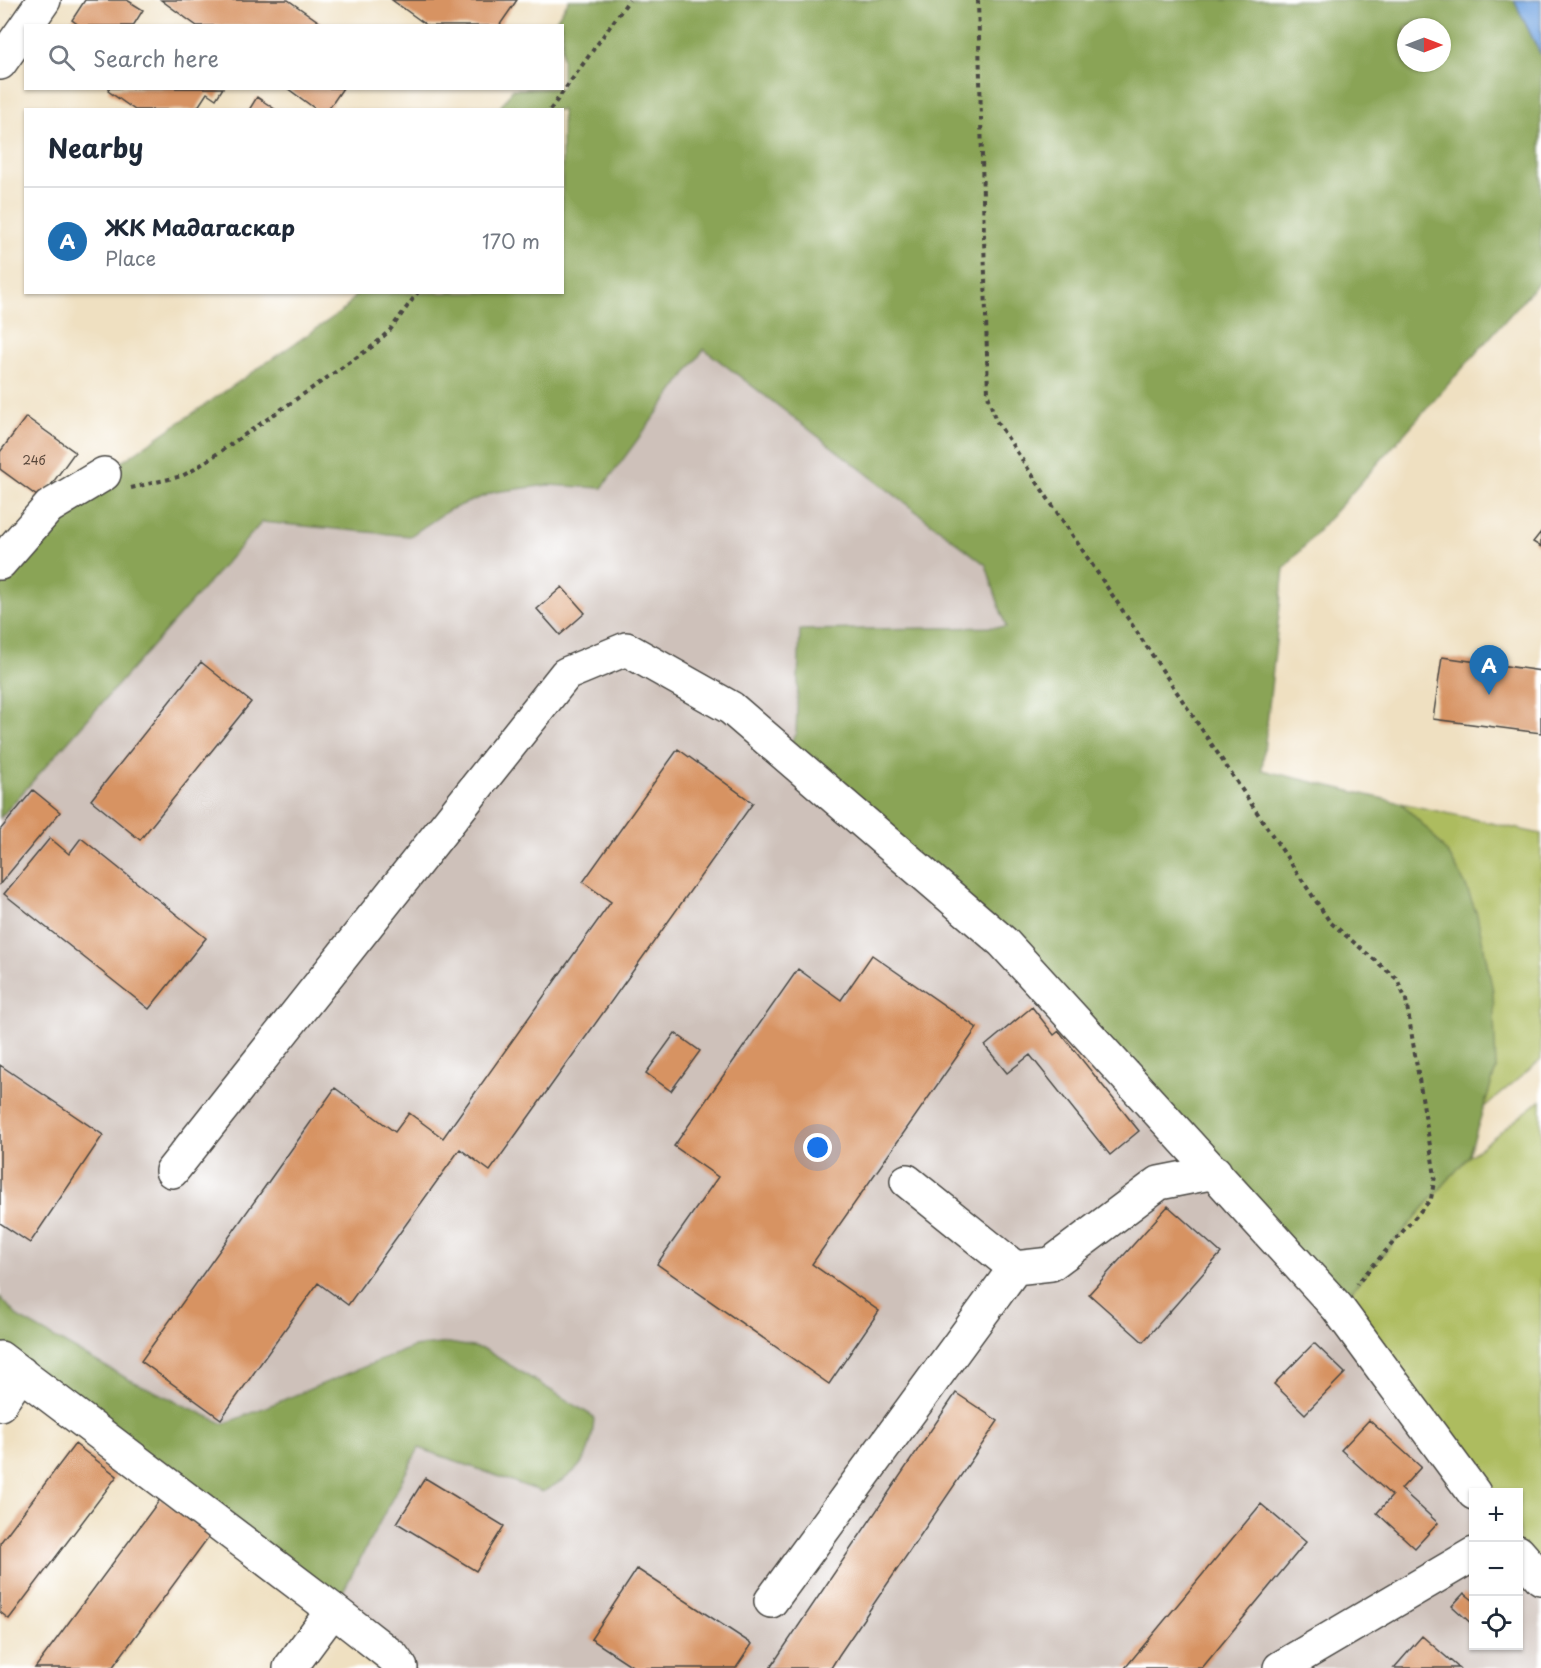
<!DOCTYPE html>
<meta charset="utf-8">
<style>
body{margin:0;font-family:"Playpen Sans",sans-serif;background:#f6f6f7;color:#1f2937}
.controls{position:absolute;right:18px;bottom:18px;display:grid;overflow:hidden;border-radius:0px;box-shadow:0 2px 4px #0004}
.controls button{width:54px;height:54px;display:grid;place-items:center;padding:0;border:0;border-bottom:2px solid #e0e1e3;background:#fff;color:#1f2937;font:30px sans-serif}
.compass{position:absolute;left:1397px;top:18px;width:54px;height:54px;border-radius:50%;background:#fff;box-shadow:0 2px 4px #0004;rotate:90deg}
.you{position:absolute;left:818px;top:1148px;width:21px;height:21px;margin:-15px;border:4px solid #fff;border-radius:50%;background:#1a73e8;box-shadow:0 0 0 9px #1a73e833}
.badge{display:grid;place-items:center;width:39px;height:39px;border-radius:50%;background:#1f6fb2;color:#fff;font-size:20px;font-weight:700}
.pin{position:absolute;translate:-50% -50px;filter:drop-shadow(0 2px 3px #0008)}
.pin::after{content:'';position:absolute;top:32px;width:21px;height:18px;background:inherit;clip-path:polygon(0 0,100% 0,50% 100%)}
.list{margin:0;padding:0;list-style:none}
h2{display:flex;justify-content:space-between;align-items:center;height:78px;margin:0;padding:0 24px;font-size:26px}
h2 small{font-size:20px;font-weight:400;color:#747a83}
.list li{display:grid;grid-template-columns:39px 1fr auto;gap:18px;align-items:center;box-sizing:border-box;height:108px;padding:0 24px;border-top:2px solid #e0e1e3}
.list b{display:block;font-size:22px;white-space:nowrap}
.list p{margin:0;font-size:20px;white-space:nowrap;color:#747a83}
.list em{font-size:20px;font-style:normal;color:#747a83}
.icon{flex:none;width:33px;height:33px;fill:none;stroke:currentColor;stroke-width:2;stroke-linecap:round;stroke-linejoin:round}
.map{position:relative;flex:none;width:1541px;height:1668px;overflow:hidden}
.search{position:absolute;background:#fff;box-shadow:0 2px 4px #0004;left:24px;top:24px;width:540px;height:66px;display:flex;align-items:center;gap:15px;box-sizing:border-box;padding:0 21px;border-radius:0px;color:#747a83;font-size:22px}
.panel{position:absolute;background:#fff;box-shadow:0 2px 4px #0004;left:24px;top:108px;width:540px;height:186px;border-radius:0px}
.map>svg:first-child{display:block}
.industrial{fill:#cec1ba}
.green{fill:#adbc5f;stroke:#6c7445;stroke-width:1.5}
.forest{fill:#8aa456;stroke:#5a6840;stroke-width:1.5;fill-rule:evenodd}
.water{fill:#78a8e2;stroke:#526a86;stroke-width:1.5}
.building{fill:#d79362}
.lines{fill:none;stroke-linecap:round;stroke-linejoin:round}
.minor-casing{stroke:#484642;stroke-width:36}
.path{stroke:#484642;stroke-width:4;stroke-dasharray:4.5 4.5;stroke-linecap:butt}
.minor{stroke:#fff;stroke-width:33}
.labels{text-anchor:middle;stroke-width:5;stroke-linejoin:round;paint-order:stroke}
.number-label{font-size:12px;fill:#564539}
</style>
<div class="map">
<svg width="1541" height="1668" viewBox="0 0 1541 1668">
<rect width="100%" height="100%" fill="#fff"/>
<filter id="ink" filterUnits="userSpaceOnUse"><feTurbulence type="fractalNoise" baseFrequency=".0167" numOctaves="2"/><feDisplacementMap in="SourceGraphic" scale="12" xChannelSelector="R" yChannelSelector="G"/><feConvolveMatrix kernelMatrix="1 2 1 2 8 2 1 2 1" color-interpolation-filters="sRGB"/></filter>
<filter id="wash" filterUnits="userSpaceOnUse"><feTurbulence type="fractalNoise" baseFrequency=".008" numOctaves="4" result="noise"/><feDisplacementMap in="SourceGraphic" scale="24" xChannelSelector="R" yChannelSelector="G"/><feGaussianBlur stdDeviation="1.35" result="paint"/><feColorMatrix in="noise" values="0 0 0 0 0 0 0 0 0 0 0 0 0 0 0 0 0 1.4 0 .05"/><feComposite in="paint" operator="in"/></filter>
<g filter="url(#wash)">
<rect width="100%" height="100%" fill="#efe0c1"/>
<path class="industrial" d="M704,349l282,216 20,62 -206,3 -4,105 207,207 212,230 258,321 1,153h44l1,-94 22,26v90h-1134l-407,-310v-540l262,-297 148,15 39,-26 45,-18 54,-7 54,3z"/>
<path class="green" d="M1401,803l140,31v226l-58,48 13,-39 -19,-154 -12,-31 -15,-27z
M1541,1100v478l-22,-26 -1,-60h-44l-137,-185 131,-150z"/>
<path class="forest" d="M569,0h945l27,55v225l-257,289 -22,201 139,33 30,30 19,24 15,27 12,31 16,76 3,78 -28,88 -131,150 -334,-365 -221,-189 14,-18 4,-105 206,-3 -20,-62 -282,-216 -102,139 -54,-3 -54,7 -45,18 -39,26 -148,-14 -262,296v-255l104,-89 241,-165 12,-16 205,-1v-182l-63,-1 14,-20 49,-1v-62l-9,-1zM1406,27h36v36h-36z
M0,1297l19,21 107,60 98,46 189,-77 36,-4 35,6 110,68c-2,44 -15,55 -52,75l-123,-44 -86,162 -333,-252z"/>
<path class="water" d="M1514,0h27v55z"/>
<g id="blocks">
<path class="building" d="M85,0h42l16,10 -10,16h-53l-8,-6z
M161,0h127l37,26h-128z
M392,0h125l-18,26h-71z
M109,88h114l-7,11 -9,-6 -11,17h-61l-27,-19z
M287,88h56l-15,22h-11z
M257,97l19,13h-27z
M26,417l49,35 -34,47 -41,-30v-17z
M1541,532v15l-8,-5z
M562,587l23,26 -25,22 -23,-26z
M1442,657l99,14v62l-108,-14z
M201,662l50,40 -111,138 -49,-40z
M678,749l75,54 -263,368 -30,-22 -112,156 -30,-22 -97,136 -80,-58 194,-273 60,44 14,-19 34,25 168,-236 -28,-20z
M33,790l27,22 -60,72v-54z
M50,838l19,16 12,-16 125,100 -57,71 -145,-115z
M872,955l105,73 -165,236 67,47 -50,73 -172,-120 61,-87 -44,-31 124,-177 43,31z
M1032,1007l22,28 5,-4 80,100 -29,24 -80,-100 -23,18 -22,-27z
M675,1033l25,18 -29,40 -25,-18z
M0,1065l103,70 -73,108 -30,-20z
M1168,1206l53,47 -78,89 -54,-48z
M1314,1343l31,30 -40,41 -31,-30z
M956,1393l42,28 -159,234 -8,13h-61z
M1369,1420l52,47 -20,22 37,34 -23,25 -38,-35 15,-17 -51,-46z
M75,1444l42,32 -108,143 -9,-7v-69z
M425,1478l79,48 -28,45 -79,-48z
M161,1498l49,37 -98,133h-77z
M1261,1504l45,38 -104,126h-77z
M637,1569l115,75 -16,24h-101l-44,-29z
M1464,1593l10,8v25l-22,-20z
M1422,1636l37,32h-65z"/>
</g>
</g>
<g filter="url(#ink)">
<use href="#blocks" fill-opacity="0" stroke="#484642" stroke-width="1.5"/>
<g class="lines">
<defs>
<path id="minor" d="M26,26l18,-26
M0,63l26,-37
M0,563l49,-56 55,-33
M172,1171l394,-497 60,-25 105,59 272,234 334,365 137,186
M907,1181l108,87
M0,1358l333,252 60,47 8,11
M0,1404l21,-31
M1518,1552l23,26
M771,1601l244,-333 36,-4 108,-81 56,-11
M290,1668l43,-58
M1280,1668l194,-114"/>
</defs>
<use href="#minor" class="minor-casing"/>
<path class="path" d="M978,0l10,395 7,24 335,503 67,57 9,21 29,176 -4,23 -74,85
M550,110l79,-110
M131,488l51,-12 13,-7 178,-123 17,-16 28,-38"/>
<use href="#minor" class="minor"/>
</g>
</g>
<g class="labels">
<g class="number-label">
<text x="34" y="465">24б</text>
</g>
</g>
</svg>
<div class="controls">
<button>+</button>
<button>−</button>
<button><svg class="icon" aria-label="locate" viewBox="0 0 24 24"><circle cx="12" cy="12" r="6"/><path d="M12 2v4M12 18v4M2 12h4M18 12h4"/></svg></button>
</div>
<svg class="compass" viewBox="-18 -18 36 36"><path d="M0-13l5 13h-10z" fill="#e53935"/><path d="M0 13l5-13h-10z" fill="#747a83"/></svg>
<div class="you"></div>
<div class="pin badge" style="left:1489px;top:695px">A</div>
<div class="search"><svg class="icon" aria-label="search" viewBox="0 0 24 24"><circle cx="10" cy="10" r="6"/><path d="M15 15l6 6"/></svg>Search here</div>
<section class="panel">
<h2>Nearby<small></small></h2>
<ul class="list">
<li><span class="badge">A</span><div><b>ЖК Мадагаскар</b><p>Place</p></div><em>170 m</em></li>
</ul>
</section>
</div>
